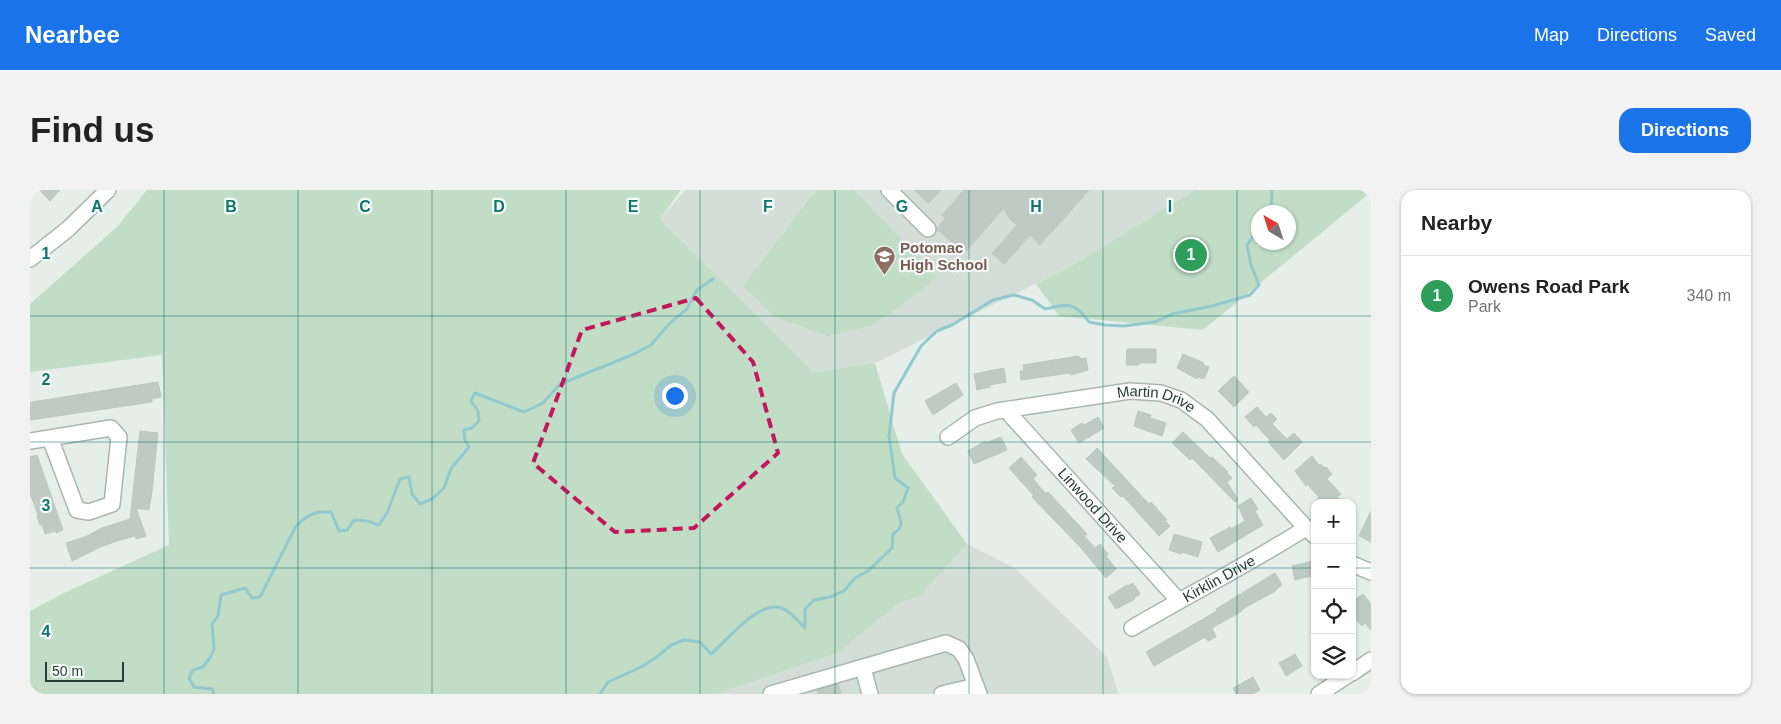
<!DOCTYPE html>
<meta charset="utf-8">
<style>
body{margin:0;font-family:Arial,sans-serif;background:#f2f2f2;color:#222}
.controls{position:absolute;right:15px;bottom:15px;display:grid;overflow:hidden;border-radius:10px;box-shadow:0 1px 4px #0004}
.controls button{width:45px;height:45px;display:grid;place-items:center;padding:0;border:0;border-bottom:1px solid #e0e0e0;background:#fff;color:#222;font:25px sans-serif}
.compass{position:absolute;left:1221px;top:15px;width:45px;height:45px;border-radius:50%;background:#fff;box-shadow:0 1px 4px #0004;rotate:321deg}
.scale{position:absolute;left:15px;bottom:12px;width:79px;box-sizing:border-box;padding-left:5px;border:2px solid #263f36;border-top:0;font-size:14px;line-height:18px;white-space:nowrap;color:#263f36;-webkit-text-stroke:4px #f6faf8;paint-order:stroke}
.you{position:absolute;left:644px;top:205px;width:18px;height:18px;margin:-12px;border:4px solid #fff;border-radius:50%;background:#1a73e8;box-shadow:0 0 0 8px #1a73e833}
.badge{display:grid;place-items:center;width:32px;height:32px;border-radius:50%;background:#1a73e8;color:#fff;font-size:16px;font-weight:700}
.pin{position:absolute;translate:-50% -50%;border:2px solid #fff;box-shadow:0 1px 5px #0006}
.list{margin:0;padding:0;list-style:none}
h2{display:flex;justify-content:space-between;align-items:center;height:65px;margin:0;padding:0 20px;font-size:21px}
h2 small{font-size:16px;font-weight:400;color:#767676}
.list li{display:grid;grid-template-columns:32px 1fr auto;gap:15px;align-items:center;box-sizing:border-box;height:80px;padding:0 20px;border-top:1px solid #e0e0e0}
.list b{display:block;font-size:19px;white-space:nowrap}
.list p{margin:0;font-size:16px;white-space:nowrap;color:#767676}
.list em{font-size:16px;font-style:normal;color:#767676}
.icon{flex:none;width:28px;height:28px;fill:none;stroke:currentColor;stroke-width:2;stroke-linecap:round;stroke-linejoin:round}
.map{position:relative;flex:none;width:1341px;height:504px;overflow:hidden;border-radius:15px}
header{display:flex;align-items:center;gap:30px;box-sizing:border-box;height:70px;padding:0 25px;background:#1a73e8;color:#fff}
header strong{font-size:24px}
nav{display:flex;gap:28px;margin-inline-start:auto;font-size:18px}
.intro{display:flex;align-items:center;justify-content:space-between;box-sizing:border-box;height:120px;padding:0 30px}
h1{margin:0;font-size:35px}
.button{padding:12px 22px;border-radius:15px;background:#1a73e8;color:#fff;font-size:18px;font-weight:700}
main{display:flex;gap:30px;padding:0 30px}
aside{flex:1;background:#fff;border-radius:15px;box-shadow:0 1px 4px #0004}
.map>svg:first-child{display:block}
.built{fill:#d4ded8}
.green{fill:#c1ddc6;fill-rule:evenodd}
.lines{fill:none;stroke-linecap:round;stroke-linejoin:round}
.stream{stroke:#92c9ce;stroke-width:3}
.building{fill:#becbc5;stroke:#b8c7c0}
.minor-casing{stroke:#a9b6b0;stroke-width:18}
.minor{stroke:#fff;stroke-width:15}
.marked{fill:none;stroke:#c2185b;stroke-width:4;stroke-dasharray:10 6;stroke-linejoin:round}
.grid{fill:none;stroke:#0f766e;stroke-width:1;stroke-opacity:0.55}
.labels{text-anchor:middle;stroke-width:4.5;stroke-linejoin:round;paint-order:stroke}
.education-label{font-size:15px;font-weight:bold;fill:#785e54;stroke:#f6faf8;text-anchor:start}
.street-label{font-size:15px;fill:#263f36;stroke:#f6faf8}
.grid-label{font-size:16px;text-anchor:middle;font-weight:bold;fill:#0f766e;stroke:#f6faf8;stroke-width:4.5;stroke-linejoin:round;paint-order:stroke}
</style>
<header>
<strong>Nearbee</strong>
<nav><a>Map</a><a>Directions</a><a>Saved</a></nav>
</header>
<div class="intro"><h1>Find us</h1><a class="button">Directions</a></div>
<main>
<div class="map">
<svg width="1341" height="504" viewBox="0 0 1341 504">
<rect width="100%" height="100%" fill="#e6eeea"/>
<path class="built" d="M655,0h510l-127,78 -193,95 -61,9 -154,-153z
M937,354l48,24 92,89 12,37h-402l121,-41 62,-51 19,-5z"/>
<path class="green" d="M117,0h534l-21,29 154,153 61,-9 27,91 65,90 -48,53 -19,5 -62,51 -121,41h-687v-83l34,-18 105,-48 -7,-190 -132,17v-68l87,-77z
M786,0h38l83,87 -33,27 -33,22 -44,10 -52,-19 -32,-31z
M1165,0h176v2l-168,138 -144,-14 -23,-32 32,-16zM1228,22h30v30h-30z"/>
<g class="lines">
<path class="stream" d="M1239,22l2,-4 1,-18
M184,504l-2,-5 -18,-2 -5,-9 4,-8 10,-3 7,-9 4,-9 -2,-25 6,-8 3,-21 24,-7 7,10 8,-1 36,-71c11,-11 19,-15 35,-14l8,19 8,-1 7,-10 13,1 12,4 8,-12 13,-34 9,-2 3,17 8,10 12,-5 12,-11 7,-19 18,-22 -4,-7 -1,-10 8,-2 7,-7 -1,-10 -7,-10 4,-8 49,19 19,-9 17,-19 72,-29 19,-10 19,-22 17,-14 10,-19 16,-11
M570,504l8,-12 33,-15 16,-10 14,-12 13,-5 16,2 11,12c16,-14 48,-54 70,-46 10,3 17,13 24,20v-19l9,-9 16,-3 14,-6 11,-13 13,-7 24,-23 1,-14c13,-9 7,-13 4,-26l6,-6 5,-14 -13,-10 -6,-42 5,-43 27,-47 16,-15 15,-6 41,-25 21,-5 18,5 13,9c24,-5 29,-8 44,13l16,3 19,1 31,-4 17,-8 40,-8 38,-11 9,-10 -8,-20 -4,-20 11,-16"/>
</g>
<path class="building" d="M9,0h21l-10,11z
M884,0h27l-12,13z
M934,0h125l-49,55 -10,-10 -26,29 -12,-11 25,-28 -8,-7 -5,-10 -40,45 -27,-24 8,-11 -3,-3z
M1097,159h29v14h-17v2h-13z
M1153,164l21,9 -1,2 6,2 -5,12 -6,-2 -1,2 -20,-11z
M1049,166v3l7,-1 2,12 -17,5 -1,-2 -49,7 -1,-9h4l-1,-6z
M974,178l2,14 -16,3v2l-13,3 -3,-16z
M1204,186l15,16 -15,15 -16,-16z
M128,192l3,15 -9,2v3l-122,18v-17l2,-1z
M926,193l7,12 -30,20 -8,-14z
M1227,217l9,10 5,-4 6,6 -5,5 15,15 7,-6 8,9 -18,18 -16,-18 2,-2 -14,-15 -2,2 -9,-10z
M1108,221l13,4 -1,3 16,5 -4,13 -28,-10z
M1068,227l6,11 -25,15 -8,-13 11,-7 2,2z
M110,241l18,2 -6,58 -3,19 -13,-2 10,28 -10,3 -1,-3 -18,5 -19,7 -26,13 -6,-18 19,-6 17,-9 28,-9z
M1153,242l27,26 2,-1 16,15 -1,1 5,5 -5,4 11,18 -3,2 -43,-44 -2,2 -18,-17z
M971,247l6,13 -33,14 -6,-13 17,-10 1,2z
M1067,258l52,56 2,-2 16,18 -2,1 5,5 -11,10 -36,-40 -2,1 -9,-9 3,-2 -29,-27z
M7,265l26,75 -7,3 -1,-2 -10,3 -3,-10 -2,1 -3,-9 1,-1 -8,-22v-36z
M1282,266l7,9 1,-1 5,4 1,-1 6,7 -5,5 14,15 -4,3 6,6h-29l5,-6 -12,-13 -1,2 -11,-15z
M991,267l16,18 -4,4 13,15 2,-2 39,42 -3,2 11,12 5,-4 8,10 -2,2 10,13 -10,9 -25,-30 -49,-51 2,-1 -25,-28z
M1221,308l7,11 -3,2 8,14 -45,27 -8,-14 20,-11 1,2 14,-8 -7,-15z
M1341,321v31l-12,-6z
M1144,344l28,8 -4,15 -16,-5 -1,2 -12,-4z
M1283,371l2,14 -20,5 -3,-14z
M1245,383l7,12 -6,4 1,1 -36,20 1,1 -30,17 4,9 -8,4 -3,-4 -51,29 -8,-14 71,-41 -1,-2z
M1103,393l7,11 -6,4 1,1 -19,10 -8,-12 19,-12 1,1z
M1333,404l8,10v26l-6,-7 -3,3 -10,-11v-13z
M1265,464l7,12 -16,10 -7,-13z
M1223,487l7,13 -7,4h-17l-3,-6z
M808,494l3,10h-23l-1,-4z"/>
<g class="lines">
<defs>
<g id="minor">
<path d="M859,0l39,39"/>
<path d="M0,69l38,-30 40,-39"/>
<path id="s1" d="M976,220l173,191"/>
<path id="s2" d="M918,247l27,-19 22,-7 133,-20 31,2 20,7 26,19 99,109 9,8"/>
<path d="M0,251l81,-13 8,9 -7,67 -23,8 -12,-2 -27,-72"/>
<path d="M1322,374l19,8"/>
<path id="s3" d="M1102,438c58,-34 117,-64 174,-100"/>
<path d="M833,478l7,26"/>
<path d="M1322,483l19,-13"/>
<path d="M741,504l175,-51 13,6 7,10 13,35"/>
<path d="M912,504l34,-8"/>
<path d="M1289,504l29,-19"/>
</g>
</defs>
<use href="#minor" class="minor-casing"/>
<use href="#minor" class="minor"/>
</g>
<path class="marked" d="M666,108l57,64 25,91 -84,75 -79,4 -82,-69 49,-133z"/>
<path class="grid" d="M134,0v504M268,0v504M402,0v504M536,0v504M670,0v504M805,0v504M939,0v504M1073,0v504M1207,0v504M0,126h1341M0,252h1341M0,378h1285M1322,378h19"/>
<defs>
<symbol id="school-pin" viewBox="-11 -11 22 30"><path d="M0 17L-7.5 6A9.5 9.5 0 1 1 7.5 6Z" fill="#8d6e63" stroke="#f6faf8"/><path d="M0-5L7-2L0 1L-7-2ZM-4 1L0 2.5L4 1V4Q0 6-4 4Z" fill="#fff"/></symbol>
</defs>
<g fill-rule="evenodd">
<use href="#school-pin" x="842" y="54" width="25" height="34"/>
</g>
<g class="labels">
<g class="education-label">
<text x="870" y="63">Potomac<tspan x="870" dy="17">High School</tspan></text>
</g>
<g class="street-label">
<text dy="5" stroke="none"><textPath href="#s2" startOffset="218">Martin Drive</textPath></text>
<text dy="5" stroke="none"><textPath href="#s1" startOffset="129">Linwood Drive</textPath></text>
<text dy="5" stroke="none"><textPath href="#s3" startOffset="100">Kirklin Drive</textPath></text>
</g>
</g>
<g class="grid-label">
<text x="67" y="22">A</text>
<text x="201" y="22">B</text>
<text x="335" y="22">C</text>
<text x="469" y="22">D</text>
<text x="603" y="22">E</text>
<text x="738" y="22">F</text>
<text x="872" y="22">G</text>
<text x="1006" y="22">H</text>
<text x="1140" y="22">I</text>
<text x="16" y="69">1</text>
<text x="16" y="195">2</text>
<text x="16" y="321">3</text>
<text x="16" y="447">4</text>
</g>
</svg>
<div class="controls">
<button>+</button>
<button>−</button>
<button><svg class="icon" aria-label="locate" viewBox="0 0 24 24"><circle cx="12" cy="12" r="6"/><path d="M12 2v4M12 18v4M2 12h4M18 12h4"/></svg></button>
<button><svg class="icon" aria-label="layers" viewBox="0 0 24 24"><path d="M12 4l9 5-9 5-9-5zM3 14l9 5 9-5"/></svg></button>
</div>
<svg class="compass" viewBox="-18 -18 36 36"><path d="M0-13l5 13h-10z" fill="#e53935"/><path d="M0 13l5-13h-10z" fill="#767676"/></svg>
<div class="scale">50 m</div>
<div class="you"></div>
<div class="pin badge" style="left:1161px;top:65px;background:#2e9e5b">1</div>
</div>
<aside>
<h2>Nearby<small></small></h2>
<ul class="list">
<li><span class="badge" style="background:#2e9e5b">1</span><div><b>Owens Road Park</b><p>Park</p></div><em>340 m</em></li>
</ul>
</aside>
</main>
